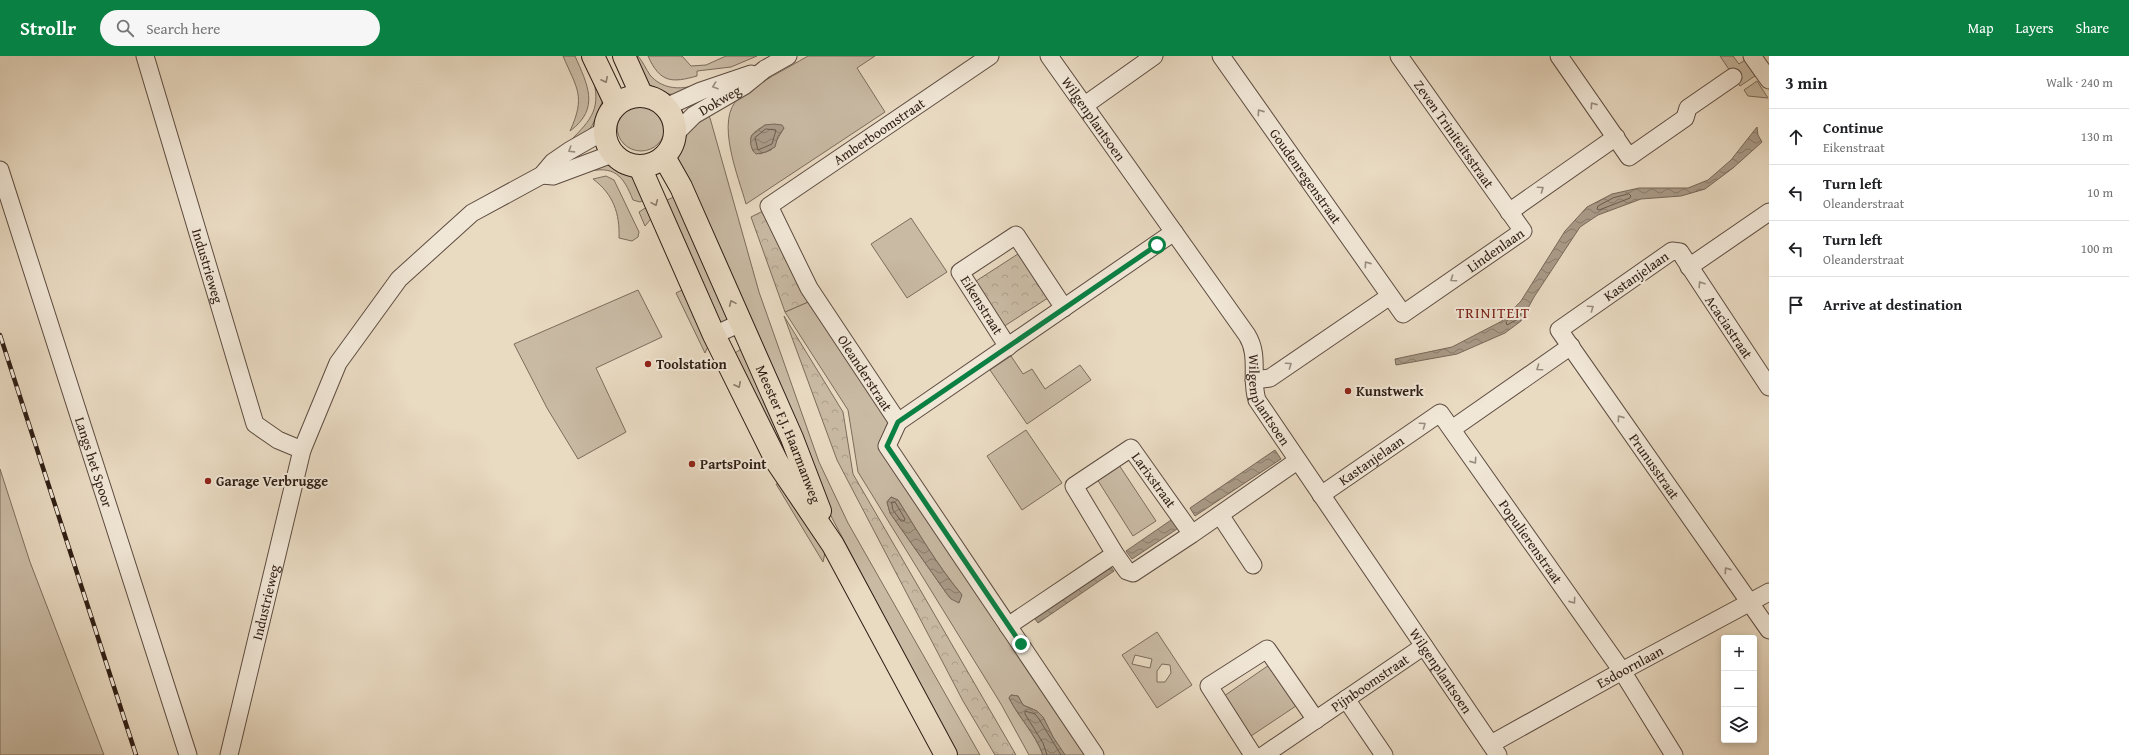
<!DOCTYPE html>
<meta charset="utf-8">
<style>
body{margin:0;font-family:"Gentium Book Plus",serif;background:#f6f6f6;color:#202124}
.controls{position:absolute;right:12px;bottom:12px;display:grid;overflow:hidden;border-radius:4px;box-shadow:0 2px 6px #0003}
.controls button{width:36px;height:36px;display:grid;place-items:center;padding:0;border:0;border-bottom:1px solid #e0e0e0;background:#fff;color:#202124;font:20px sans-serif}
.stop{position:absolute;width:12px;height:12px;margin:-9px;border:3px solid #0b8043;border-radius:50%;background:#fff}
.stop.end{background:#0b8043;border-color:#fff;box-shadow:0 1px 4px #0008}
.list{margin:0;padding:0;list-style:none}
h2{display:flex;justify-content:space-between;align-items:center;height:52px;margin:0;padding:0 16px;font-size:17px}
h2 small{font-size:13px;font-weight:400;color:#757577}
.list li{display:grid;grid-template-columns:26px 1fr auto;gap:12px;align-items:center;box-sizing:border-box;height:56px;padding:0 16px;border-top:1px solid #e0e0e0}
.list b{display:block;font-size:15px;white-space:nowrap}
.list p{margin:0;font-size:13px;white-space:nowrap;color:#757577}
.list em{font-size:13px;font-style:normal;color:#757577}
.icon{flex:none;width:22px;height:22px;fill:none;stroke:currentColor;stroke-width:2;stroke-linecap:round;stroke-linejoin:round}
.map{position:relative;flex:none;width:1769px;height:699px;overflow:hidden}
header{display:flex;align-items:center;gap:24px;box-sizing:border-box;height:56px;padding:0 20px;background:#0b8043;color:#fff}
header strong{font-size:19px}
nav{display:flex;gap:22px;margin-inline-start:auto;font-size:14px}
.search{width:280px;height:36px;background:#f6f6f6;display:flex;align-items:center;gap:10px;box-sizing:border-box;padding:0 14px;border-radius:22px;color:#757577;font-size:15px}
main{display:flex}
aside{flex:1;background:#fff}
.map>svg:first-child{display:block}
.green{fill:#c9baa4;stroke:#7c6c5c;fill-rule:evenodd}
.forest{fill:url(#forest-crowns);stroke:#7c6c5c}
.water{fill:url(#water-waves);stroke:#786859}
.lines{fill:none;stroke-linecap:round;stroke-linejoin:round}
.shore{stroke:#6c5c4e;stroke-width:1}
.minor-casing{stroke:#5d4c40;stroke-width:19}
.major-casing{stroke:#2e1d14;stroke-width:24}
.minor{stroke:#f1e7d7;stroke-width:17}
.major{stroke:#e9dac2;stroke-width:22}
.rail-casing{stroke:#2e1d14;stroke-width:4.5}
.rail{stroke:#f1e7d7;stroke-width:3;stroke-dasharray:9;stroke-linecap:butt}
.oneway{stroke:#8c7c6b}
.oneway2{stroke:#998c7f}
.route{stroke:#0b8043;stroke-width:5}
.poi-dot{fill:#8f2418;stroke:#f1e7d7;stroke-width:1.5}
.labels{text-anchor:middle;stroke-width:4;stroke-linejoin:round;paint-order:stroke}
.street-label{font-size:14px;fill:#2e1d14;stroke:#f1e7d7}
.poi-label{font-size:14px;font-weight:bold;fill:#2e1d14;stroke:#f1e7d7;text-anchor:start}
.neighbourhood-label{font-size:15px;letter-spacing:1px;fill:#7a1f14;stroke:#f1e7d7}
</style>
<header>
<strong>Strollr</strong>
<div class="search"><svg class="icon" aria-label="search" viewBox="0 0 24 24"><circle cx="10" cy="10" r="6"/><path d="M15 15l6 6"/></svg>Search here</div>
<nav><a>Map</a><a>Layers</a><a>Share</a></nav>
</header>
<main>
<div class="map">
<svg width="1769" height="699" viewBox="0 0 1769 699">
<defs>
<pattern id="forest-crowns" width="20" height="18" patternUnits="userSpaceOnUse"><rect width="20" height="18" fill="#c9baa4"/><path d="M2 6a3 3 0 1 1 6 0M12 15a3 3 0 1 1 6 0" fill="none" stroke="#ad9f8c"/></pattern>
<pattern id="water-waves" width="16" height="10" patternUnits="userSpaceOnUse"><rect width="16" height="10" fill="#a99a87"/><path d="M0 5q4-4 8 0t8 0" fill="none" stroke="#8a7d6d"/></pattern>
</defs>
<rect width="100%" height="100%" fill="#e9dac2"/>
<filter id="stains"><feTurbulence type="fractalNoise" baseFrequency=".005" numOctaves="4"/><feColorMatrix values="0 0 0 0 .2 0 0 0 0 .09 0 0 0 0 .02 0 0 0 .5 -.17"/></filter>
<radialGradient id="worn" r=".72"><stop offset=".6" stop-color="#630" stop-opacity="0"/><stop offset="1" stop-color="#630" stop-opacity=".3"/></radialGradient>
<path class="green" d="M563,0h12c12,28 26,52 -5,75 16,-35 7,-42 -7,-75z
M633,0h5c5,6 8,13 12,19 11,13 27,15 42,11l2,1c-26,13 -28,7 -51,-6z
M648,0h34l9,10 15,-1 20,-9h31l-26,11 -34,4v5c-25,7 -37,7 -49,-20z
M808,0h67l-18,12 28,44 -139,92c-7,-26 -32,-85 -7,-106 20,-16 47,-29 69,-42zM765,69l19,3 -13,22 -11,4 -7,-3c-5,-16 -2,-17 12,-26z
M1720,0h13l6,8 6,-4 10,16 -15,10z
M592,19l11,25c-12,26 -6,28 -33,41 22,-22 32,-33 22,-66z
M1757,25l11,17 -20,-2 -4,-6z
M617 71a24 24 0 1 1 48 0a24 24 0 1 1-48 0Z
M707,58l3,4 49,174 60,170 29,61 132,232h-23l-136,-258 -147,-340 10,-25z
M610,107l21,10 17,25 -8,4 -7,-2c-10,-25 -19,-35 -47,-28z
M606,120l8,4 25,52 -1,5 -6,4 -13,-3c1,-25 -6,-44 -26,-59z
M678,139l50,124 -7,4 -58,-121z
M650,149l5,9 -10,12 -6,-14z
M911,162l36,54 -40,26 -36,-54z
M688,231l22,55 -5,11 -29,-60z
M638,234l24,47 -66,31 30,64 -48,27 -31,-51 -33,-64z
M808,246l80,120 -9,25 208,308h-22l-12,-18 -10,-20 -6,-6 -14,-6 -5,-9 -7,-1 -2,3c10,20 26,35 34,57h-14l-28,-51 -143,-232 -10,-62 -63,-98zM891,441l7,3c20,32 39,65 64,95l-11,4 -4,-5 -57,-81 -3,-11z
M741,293l52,115 -35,-62 -23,-49z
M1011,300l12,18 9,-5 13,20 35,-24 11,15 -64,44 -37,-54z
M1026,374l36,53 -40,27 -35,-54z
M1117,406l39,59 -23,15 -38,-60z
M0,413l30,93 74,193h-104z
M784,427l41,70 -2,9 -47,-78z
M1157,576l35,53 -35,23 -35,-53zM1135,599l17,4 -2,9 -18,-4zM1162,608l8,1 1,8 -6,9h-8v-11z
M1272,607l27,41 -48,32 -27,-40z"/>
<path class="forest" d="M763,155l45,91 -23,10 -34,-95z
M1021,196l30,44 -48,31 -30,-44z
M784,260l59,96 10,62 163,281h-21l-32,-54 -126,-241z"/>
<path class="water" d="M774,68l8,1 2,3 -6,8 -3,11 -9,5 -10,2c-5,-4 -7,-13 -4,-19l13,-10z
M1757,71l1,8 4,7 -29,26 -28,21 -24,7 -40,3 -43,16 -18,12 -46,70 -13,24 -16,12 -48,21 -61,11 -1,-6 57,-12 50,-26 19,-20 44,-70 22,-24 25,-13 27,-6h49l20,-8 23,-20z
M1275,394l6,9 -86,57 -5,-8z
M891,441l7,3c20,32 39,65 64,95l-3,8 -8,-4 -4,-5 -57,-81 -3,-11z
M1174,462l6,9 -48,32 -6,-8z
M1108,507l6,8 -76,52 -6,-8z
M1011,639l7,1 5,9 14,6 6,6 10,20 12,18h-22c-8,-22 -24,-37 -34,-57z"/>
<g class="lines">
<path class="shore" d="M766,73l10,1 -4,14 -14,6 -3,-12z
M1629,138l2,2 -1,2 -31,12 -2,-1 1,-3 15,-8z
M1518,255l3,2 -3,6 -11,6 -1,-3z
M892,446h3l10,17 -1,2h-3l-8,-11z
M1047,699l-4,-12 -18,-29v-3l10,3 4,5 22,36"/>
<defs>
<g id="minor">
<path id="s1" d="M145,0l110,368 23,16 24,10"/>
<path id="s2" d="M1049,0l198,279c13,21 3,43 10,65l241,355"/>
<path id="s3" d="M1221,0l182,258 120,-83 -124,-175"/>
<path d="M1559,0l70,101 56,-39 3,-10 45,-31"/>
<path d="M1752,0l17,24"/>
<path d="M1085,49l69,-49"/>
<path d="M666,51l35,-16 50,-17"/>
<path id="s4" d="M676,77l18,-18 50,-29 21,-17 23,-13"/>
<path id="s5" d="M0,114l188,585"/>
<path d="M542,119l11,1 59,-22"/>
<path d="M1509,156l107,-75"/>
<path d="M1689,211l80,-55"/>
<path d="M714,279l27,-12"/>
<path d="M1008,291l-48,-75 56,-37 48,73"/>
<path d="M1254,324l16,-2 120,-82"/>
<path id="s6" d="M1769,331l-89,-135 -8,-1 -113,79 210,300"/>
<path id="s7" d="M898,366l-89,-134 -40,-82 221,-150"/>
<path d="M898,366l-11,24 208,309"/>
<path d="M898,366l276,-190"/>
<path d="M1452,373l119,-83"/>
<path id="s8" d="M1321,439l119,-82 182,258 52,84"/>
<path d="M1220,459l33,50"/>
<path d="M1192,478l-61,-86 -57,38 41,68 12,17 6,2 59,-39 105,-73"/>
<path d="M1008,570l107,-72"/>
<path d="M1346,643l38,56"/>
<path id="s9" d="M1491,688l131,-73 147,-79"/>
<path id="s10" d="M229,699l73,-305 36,-87 61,-84 73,-66 70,-38 11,-13 16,-11 35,-20"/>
<path d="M1253,699l-44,-69 58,-37 49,71"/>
<path id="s11" d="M1264,699l160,-109"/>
</g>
<g id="major">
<path d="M593,0l23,48"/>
<path d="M624,0l18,40"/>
<circle cx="640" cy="75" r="35"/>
<path id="s12" d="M664,101l17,30 111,251 28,73"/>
<path d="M640,111l74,168 63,127 56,83 113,210"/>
</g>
</defs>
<use href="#minor" class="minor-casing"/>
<use href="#major" class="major-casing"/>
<use href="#minor" class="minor"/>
<use href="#major" class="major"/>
<defs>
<path id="rail" d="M0,279l136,420"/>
</defs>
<use href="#rail" class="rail-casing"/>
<use href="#rail" class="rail"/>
</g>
<defs><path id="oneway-chevron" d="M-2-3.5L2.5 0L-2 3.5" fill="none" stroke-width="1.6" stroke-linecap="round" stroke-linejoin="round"/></defs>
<g class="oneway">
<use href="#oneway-chevron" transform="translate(605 24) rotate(64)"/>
<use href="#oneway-chevron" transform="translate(655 147) rotate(66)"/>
<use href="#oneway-chevron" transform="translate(732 247) rotate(-114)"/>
<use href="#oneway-chevron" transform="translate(738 329) rotate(64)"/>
</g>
<g class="oneway2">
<use href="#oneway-chevron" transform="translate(715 30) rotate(161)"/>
<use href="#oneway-chevron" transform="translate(1593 49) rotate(-125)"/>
<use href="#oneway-chevron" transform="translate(1260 56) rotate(-125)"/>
<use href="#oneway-chevron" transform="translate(571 94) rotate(148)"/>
<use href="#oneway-chevron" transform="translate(1541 133) rotate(-35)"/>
<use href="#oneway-chevron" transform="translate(1367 208) rotate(-125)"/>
<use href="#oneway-chevron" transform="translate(1453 223) rotate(145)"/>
<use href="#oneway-chevron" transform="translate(1701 228) rotate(-123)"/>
<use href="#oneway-chevron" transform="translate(1591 252) rotate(-35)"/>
<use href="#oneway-chevron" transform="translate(1289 309) rotate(-35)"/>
<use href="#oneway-chevron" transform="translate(1539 312) rotate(145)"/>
<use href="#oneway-chevron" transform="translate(1620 362) rotate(-125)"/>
<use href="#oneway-chevron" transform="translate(1423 369) rotate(-35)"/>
<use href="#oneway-chevron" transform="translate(1474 405) rotate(55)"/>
<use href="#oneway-chevron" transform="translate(1727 514) rotate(-125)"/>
<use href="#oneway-chevron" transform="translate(1573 545) rotate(55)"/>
</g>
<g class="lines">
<path class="route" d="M1021,588l-134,-198 11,-24 259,-177"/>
</g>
<g class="poi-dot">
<circle cx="648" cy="308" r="4"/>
<circle cx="1348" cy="335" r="4"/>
<circle cx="692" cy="408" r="4"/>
<circle cx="208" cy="425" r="4"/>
</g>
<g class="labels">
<g class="street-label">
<text dy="5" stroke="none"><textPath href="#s4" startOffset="55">Dokweg</textPath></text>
<text dy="5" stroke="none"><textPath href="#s2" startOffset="77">Wilgenplantsoen</textPath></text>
<text dy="5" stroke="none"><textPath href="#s7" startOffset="385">Amberboomstraat</textPath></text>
<text transform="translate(1454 78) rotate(55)" y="5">Zeven Triniteitsstraat</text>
<text dy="5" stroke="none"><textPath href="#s3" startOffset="147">Goudenregenstraat</textPath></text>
<text dy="5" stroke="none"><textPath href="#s3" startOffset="428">Lindenlaan</textPath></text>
<text dy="5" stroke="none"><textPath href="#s1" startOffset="219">Industrieweg</textPath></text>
<text transform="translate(1636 220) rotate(-35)" y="5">Kastanjelaan</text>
<text transform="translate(982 249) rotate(58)" y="5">Eikenstraat</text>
<text transform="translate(1729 271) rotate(56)" y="5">Acaciastraat</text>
<text transform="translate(865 317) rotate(57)" y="5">Oleanderstraat</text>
<text dy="5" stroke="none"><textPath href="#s2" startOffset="412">Wilgenplantsoen</textPath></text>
<text dy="5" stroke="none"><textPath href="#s12" startOffset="304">Meester F.J. Haarmanweg</textPath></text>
<text dy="5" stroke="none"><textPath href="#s8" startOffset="61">Kastanjelaan</textPath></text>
<text dy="5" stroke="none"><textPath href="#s5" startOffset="307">Langs het Spoor</textPath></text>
<text dy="5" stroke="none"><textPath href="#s6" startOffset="474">Prunusstraat</textPath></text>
<text transform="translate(1154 424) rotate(54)" y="5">Larixstraat</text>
<text dy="5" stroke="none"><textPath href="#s8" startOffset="302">Populierenstraat</textPath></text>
<text dy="5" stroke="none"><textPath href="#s10" startOffset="157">Industrieweg</textPath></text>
<text dy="5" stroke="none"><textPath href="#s9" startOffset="159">Esdoornlaan</textPath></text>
<text dy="5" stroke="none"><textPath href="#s2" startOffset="736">Wilgenplantsoen</textPath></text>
<text dy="5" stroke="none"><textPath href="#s11" startOffset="128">Pijnboomstraat</textPath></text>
</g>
<g class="poi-label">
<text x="656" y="313">Toolstation</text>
<text x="1356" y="340">Kunstwerk</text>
<text x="700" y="413">PartsPoint</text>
<text x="216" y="430">Garage Verbrugge</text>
</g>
<g class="neighbourhood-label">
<text x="1493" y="262">TRINITEIT</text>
</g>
</g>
<rect width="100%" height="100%" filter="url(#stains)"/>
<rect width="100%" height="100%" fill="url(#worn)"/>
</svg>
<div class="controls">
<button>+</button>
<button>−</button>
<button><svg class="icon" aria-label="layers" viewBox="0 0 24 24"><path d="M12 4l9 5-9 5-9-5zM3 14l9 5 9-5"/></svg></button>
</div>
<div class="stop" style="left:1157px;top:189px"></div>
<div class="stop end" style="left:1021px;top:588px"></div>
</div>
<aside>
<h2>3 min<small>Walk · 240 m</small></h2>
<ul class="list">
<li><svg class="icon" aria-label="ahead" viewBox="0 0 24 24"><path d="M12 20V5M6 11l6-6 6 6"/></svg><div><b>Continue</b><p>Eikenstraat</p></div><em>130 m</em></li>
<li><svg class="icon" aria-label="left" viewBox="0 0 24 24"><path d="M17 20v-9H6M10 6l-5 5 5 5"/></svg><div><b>Turn left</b><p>Oleanderstraat</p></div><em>10 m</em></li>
<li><svg class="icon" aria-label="left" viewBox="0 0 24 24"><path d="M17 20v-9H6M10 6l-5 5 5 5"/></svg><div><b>Turn left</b><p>Oleanderstraat</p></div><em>100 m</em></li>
<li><svg class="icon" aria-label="arrive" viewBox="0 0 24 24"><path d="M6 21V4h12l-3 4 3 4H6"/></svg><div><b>Arrive at destination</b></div></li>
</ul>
</aside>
</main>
